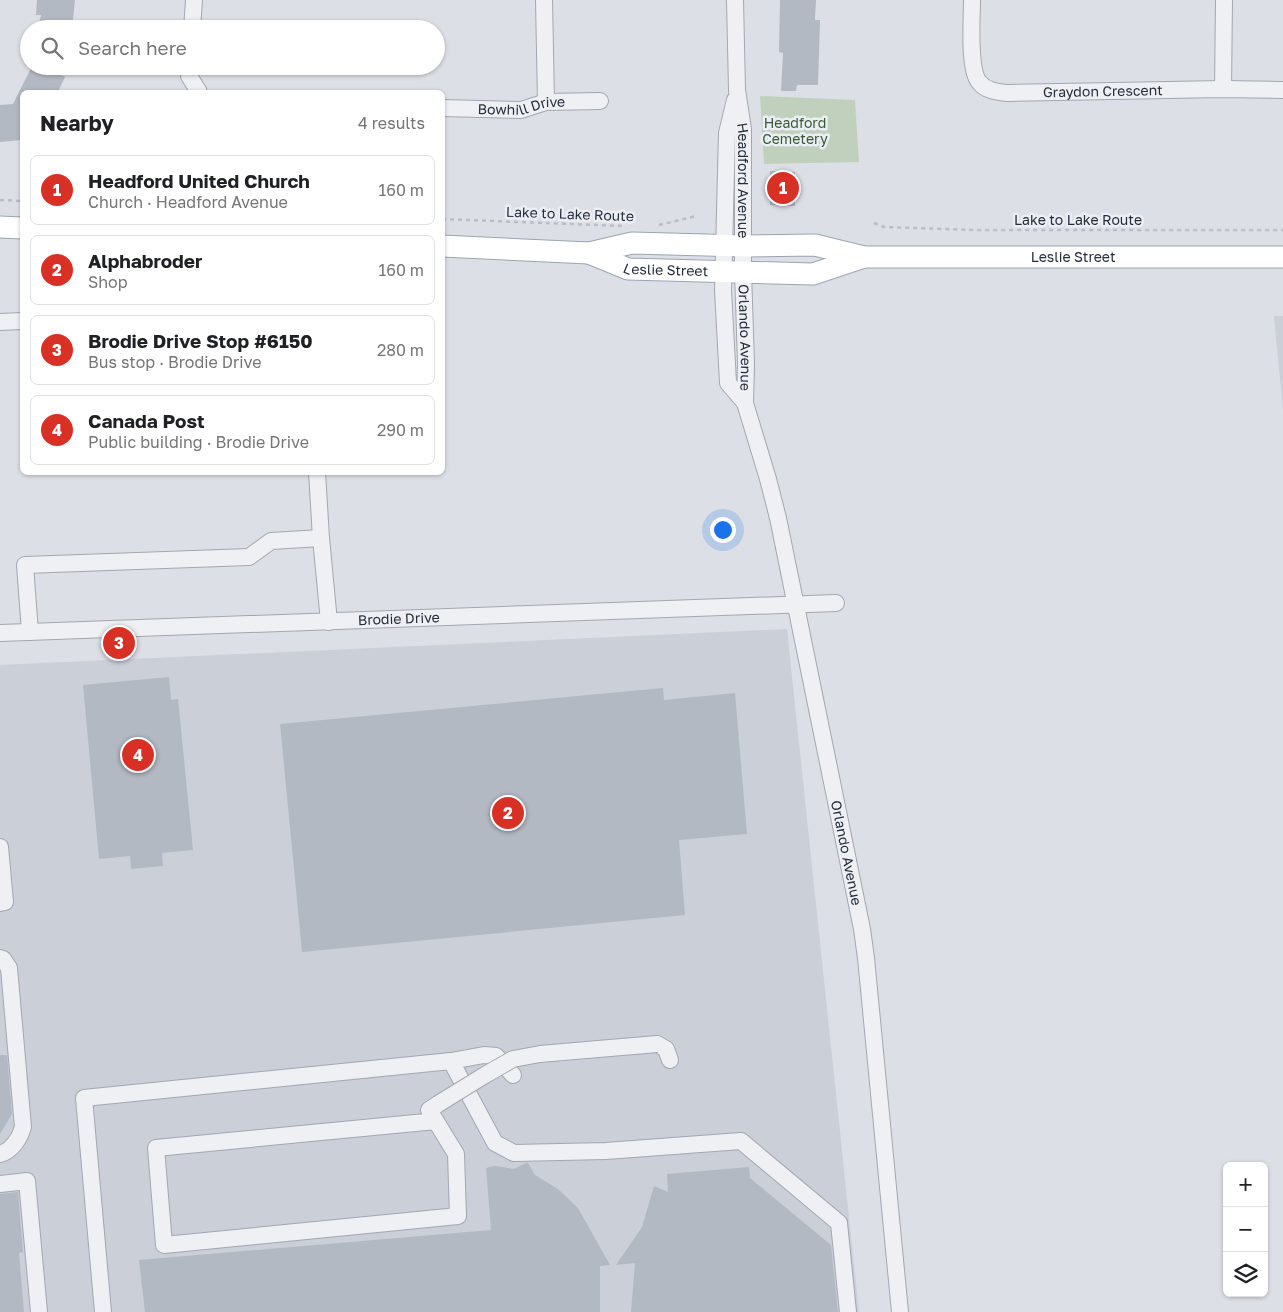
<!DOCTYPE html>
<meta charset="utf-8">
<style>
body{margin:0;font-family:"Golos Text",sans-serif;background:#f6f6f6;color:#202124}
.controls{position:absolute;right:15px;bottom:15px;display:grid;overflow:hidden;border-radius:8px;box-shadow:0 1px 4px #0004}
.controls button{width:45px;height:45px;display:grid;place-items:center;padding:0;border:0;border-bottom:1px solid #e0e0e0;background:#fff;color:#202124;font:25px sans-serif}
.you{position:absolute;left:722px;top:529px;width:18px;height:18px;margin:-12px;border:4px solid #fff;border-radius:50%;background:#1a73e8;box-shadow:0 0 0 8px #1a73e833}
.badge{display:grid;place-items:center;width:32px;height:32px;border-radius:50%;background:#d93025;color:#fff;font-size:16px;font-weight:700}
.pin{position:absolute;translate:-50% -50%;border:2px solid #fff;box-shadow:0 1px 5px #0006}
.list{margin:0;padding:0;list-style:none}
h2{display:flex;justify-content:space-between;align-items:center;height:65px;margin:0;padding:0 20px;font-size:21px}
h2 small{font-size:16px;font-weight:400;color:#757577}
.list li{display:grid;grid-template-columns:32px 1fr auto;gap:15px;align-items:center;box-sizing:border-box;height:70px;margin:0 10px 10px;padding:0 10px;border:1px solid #e0e0e0;border-radius:8px}
.list b{display:block;font-size:19px;white-space:nowrap}
.list p{margin:0;font-size:16px;white-space:nowrap;color:#757577}
.list em{font-size:16px;font-style:normal;color:#757577}
.icon{flex:none;width:28px;height:28px;fill:none;stroke:currentColor;stroke-width:2;stroke-linecap:round;stroke-linejoin:round}
.map{position:relative;flex:none;width:1283px;height:1312px;overflow:hidden}
.search{position:absolute;background:#fff;box-shadow:0 1px 4px #0004;left:20px;top:20px;width:425px;height:55px;display:flex;align-items:center;gap:12px;box-sizing:border-box;padding:0 18px;border-radius:28px;color:#757577;font-size:19px}
.panel{position:absolute;background:#fff;box-shadow:0 1px 4px #0004;left:20px;top:90px;width:425px;height:385px;border-radius:8px}
.map>svg:first-child{display:block}
.built{fill:#cacfd8}
.green{fill:#c1d0bd}
.building{fill:#b3b9c3}
.lines{fill:none;stroke-linecap:round;stroke-linejoin:round}
.minor-casing{stroke:#a2a7b0;stroke-width:18}
.major-casing{stroke:#9ba4b2;stroke-width:23}
.path{stroke:#babdc4;stroke-width:2.5;stroke-dasharray:4 4;stroke-linecap:butt}
.minor{stroke:#eef0f4;stroke-width:16}
.major{stroke:#fff;stroke-width:21}
.minor-bridge-casing{stroke:#a2a7b0;stroke-width:18;stroke-linecap:butt}
.minor-bridge{stroke:#eef0f4;stroke-width:16}
.labels{text-anchor:middle;stroke-width:5;stroke-linejoin:round;paint-order:stroke}
.street-label{font-size:14px;fill:#262d3c;stroke:#ebeef4}
.park-label{font-size:14px;fill:#395833;stroke:#ebeef4}
</style>
<div class="map">
<svg width="1283" height="1312" viewBox="0 0 1283 1312">
<rect width="100%" height="100%" fill="#dce0e6"/>
<path class="built" d="M1274,316h9v95z
M787,629l72,683h-859v-647z"/>
<path class="green" d="M760,96l95,4 4,62 -95,2z"/>
<path class="building" d="M37,0h38l-3,29h-34l3,-14h-5z
M780,0h36l-1,20h5l-2,65h-21l-1,6h-15l2,-38 -4,-1z
M32,66h11l22,11 -7,15h-36v48l-22,2v-37l13,-1z
M770,171l25,1v34l-25,-1z
M169,677l2,23 7,-1 15,151 -31,3 1,13 -32,3 -1,-13 -31,3 -16,-174z
M663,688l1,12 71,-7 12,141 -68,6 6,75 -383,37 -22,-228z
M0,1055h7l5,59 -12,20z
M526,1163h2l7,12 23,14 20,19 32,57 -10,1v46h-455l-6,-52 352,-30 -5,-62 9,-2 19,3z
M749,1167l1,11 81,67 7,67h-207l4,-49 -19,2 26,-38 12,-41 14,6 -1,-18z
M18,1192l5,60 -4,1 5,59h-24v-118z"/>
<g class="lines">
<defs>
<g id="minor">
<path d="M544,0l2,102"/>
<path id="s1" d="M735,0l2,90 6,39v143l3,91 -1,40 23,76 10,39 84,411 4,29 34,354"/>
<path id="s2" d="M972,0c0,18 -4,68 7,82 7,9 18,10 28,11l216,-4 60,1"/>
<path d="M192,29l2,-29"/>
<path d="M190,66l-1,10 10,16"/>
<path d="M1223,89l1,-89"/>
<path d="M735,100l-8,33 -4,157 5,93 17,20"/>
<path id="s3" d="M442,108l79,2 25,-8 54,-1"/>
<path d="M0,322l22,-1"/>
<path d="M317,472l4,66 8,84"/>
<path d="M30,632l-5,-67 224,-8 22,-16 50,-3"/>
<path id="s4" d="M0,633l836,-30"/>
<path d="M0,847l5,55 -5,1"/>
<path d="M0,958l3,1 6,9 14,159c-3,11 -11,24 -23,27"/>
<path d="M657,1044l9,5 4,11"/>
<path d="M451,1061l33,-6 12,1 17,19"/>
<path d="M436,1121l-280,27 8,97 294,-29 -2,-62 -27,-44 9,-6"/>
<path d="M0,1184l27,-3 12,131"/>
<path d="M103,1312l-19,-214 367,-37 44,82 19,10 92,-2 135,-10 98,82 9,89"/>
</g>
<g id="major">
<path d="M0,227l22,1"/>
<path id="s5" d="M442,246l147,7 43,-10 111,3 72,-1 49,12h419"/>
<path id="s6" d="M589,253l39,16 185,5 51,-17"/>
</g>
</defs>
<use href="#minor" class="minor-casing"/>
<use href="#major" class="major-casing"/>
<path class="path" d="M0,200l22,1
M442,219l181,7
M874,223l10,4 89,3h310
M659,225l37,-9"/>
<use href="#minor" class="minor"/>
<use href="#major" class="major"/>
<defs>
<path id="minor-bridge" d="M438,1104l47,-29 28,-16 27,-5 117,-10"/>
</defs>
<use href="#minor-bridge" class="minor-bridge-casing"/>
<use href="#minor-bridge" class="minor-bridge"/>
</g>
<g class="labels">
<g class="street-label">
<text dy="5" stroke="none"><textPath href="#s2" startOffset="210">Graydon Crescent</textPath></text>
<text dy="5" stroke="none"><textPath href="#s3" startOffset="80">Bowhill Drive</textPath></text>
<text dy="5" stroke="none"><textPath href="#s1" startOffset="181">Headford Avenue</textPath></text>
<text transform="translate(570 214) rotate(2)" y="5">Lake to Lake Route</text>
<text x="1078" y="225">Lake to Lake Route</text>
<text dy="5" stroke="none"><textPath href="#s5" startOffset="634">Leslie Street</textPath></text>
<text dy="5" stroke="none"><textPath href="#s6" startOffset="80">Leslie Street</textPath></text>
<text dy="5" stroke="none"><textPath href="#s1" startOffset="338">Orlando Avenue</textPath></text>
<text dy="5" stroke="none"><textPath href="#s4" startOffset="399">Brodie Drive</textPath></text>
<text dy="5" stroke="none"><textPath href="#s1" startOffset="865">Orlando Avenue</textPath></text>
</g>
<g class="park-label">
<text x="795" y="128">Headford<tspan x="795" dy="16">Cemetery</tspan></text>
</g>
</g>
</svg>
<div class="controls">
<button>+</button>
<button>−</button>
<button><svg class="icon" aria-label="layers" viewBox="0 0 24 24"><path d="M12 4l9 5-9 5-9-5zM3 14l9 5 9-5"/></svg></button>
</div>
<div class="you"></div>
<div class="pin badge" style="left:783px;top:188px">1</div>
<div class="pin badge" style="left:508px;top:813px">2</div>
<div class="pin badge" style="left:119px;top:643px">3</div>
<div class="pin badge" style="left:138px;top:755px">4</div>
<div class="search"><svg class="icon" aria-label="search" viewBox="0 0 24 24"><circle cx="10" cy="10" r="6"/><path d="M15 15l6 6"/></svg>Search here</div>
<section class="panel">
<h2>Nearby<small>4 results</small></h2>
<ul class="list">
<li><span class="badge">1</span><div><b>Headford United Church</b><p>Church · Headford Avenue</p></div><em>160 m</em></li>
<li><span class="badge">2</span><div><b>Alphabroder</b><p>Shop</p></div><em>160 m</em></li>
<li><span class="badge">3</span><div><b>Brodie Drive Stop #6150</b><p>Bus stop · Brodie Drive</p></div><em>280 m</em></li>
<li><span class="badge">4</span><div><b>Canada Post</b><p>Public building · Brodie Drive</p></div><em>290 m</em></li>
</ul>
</section>
</div>
